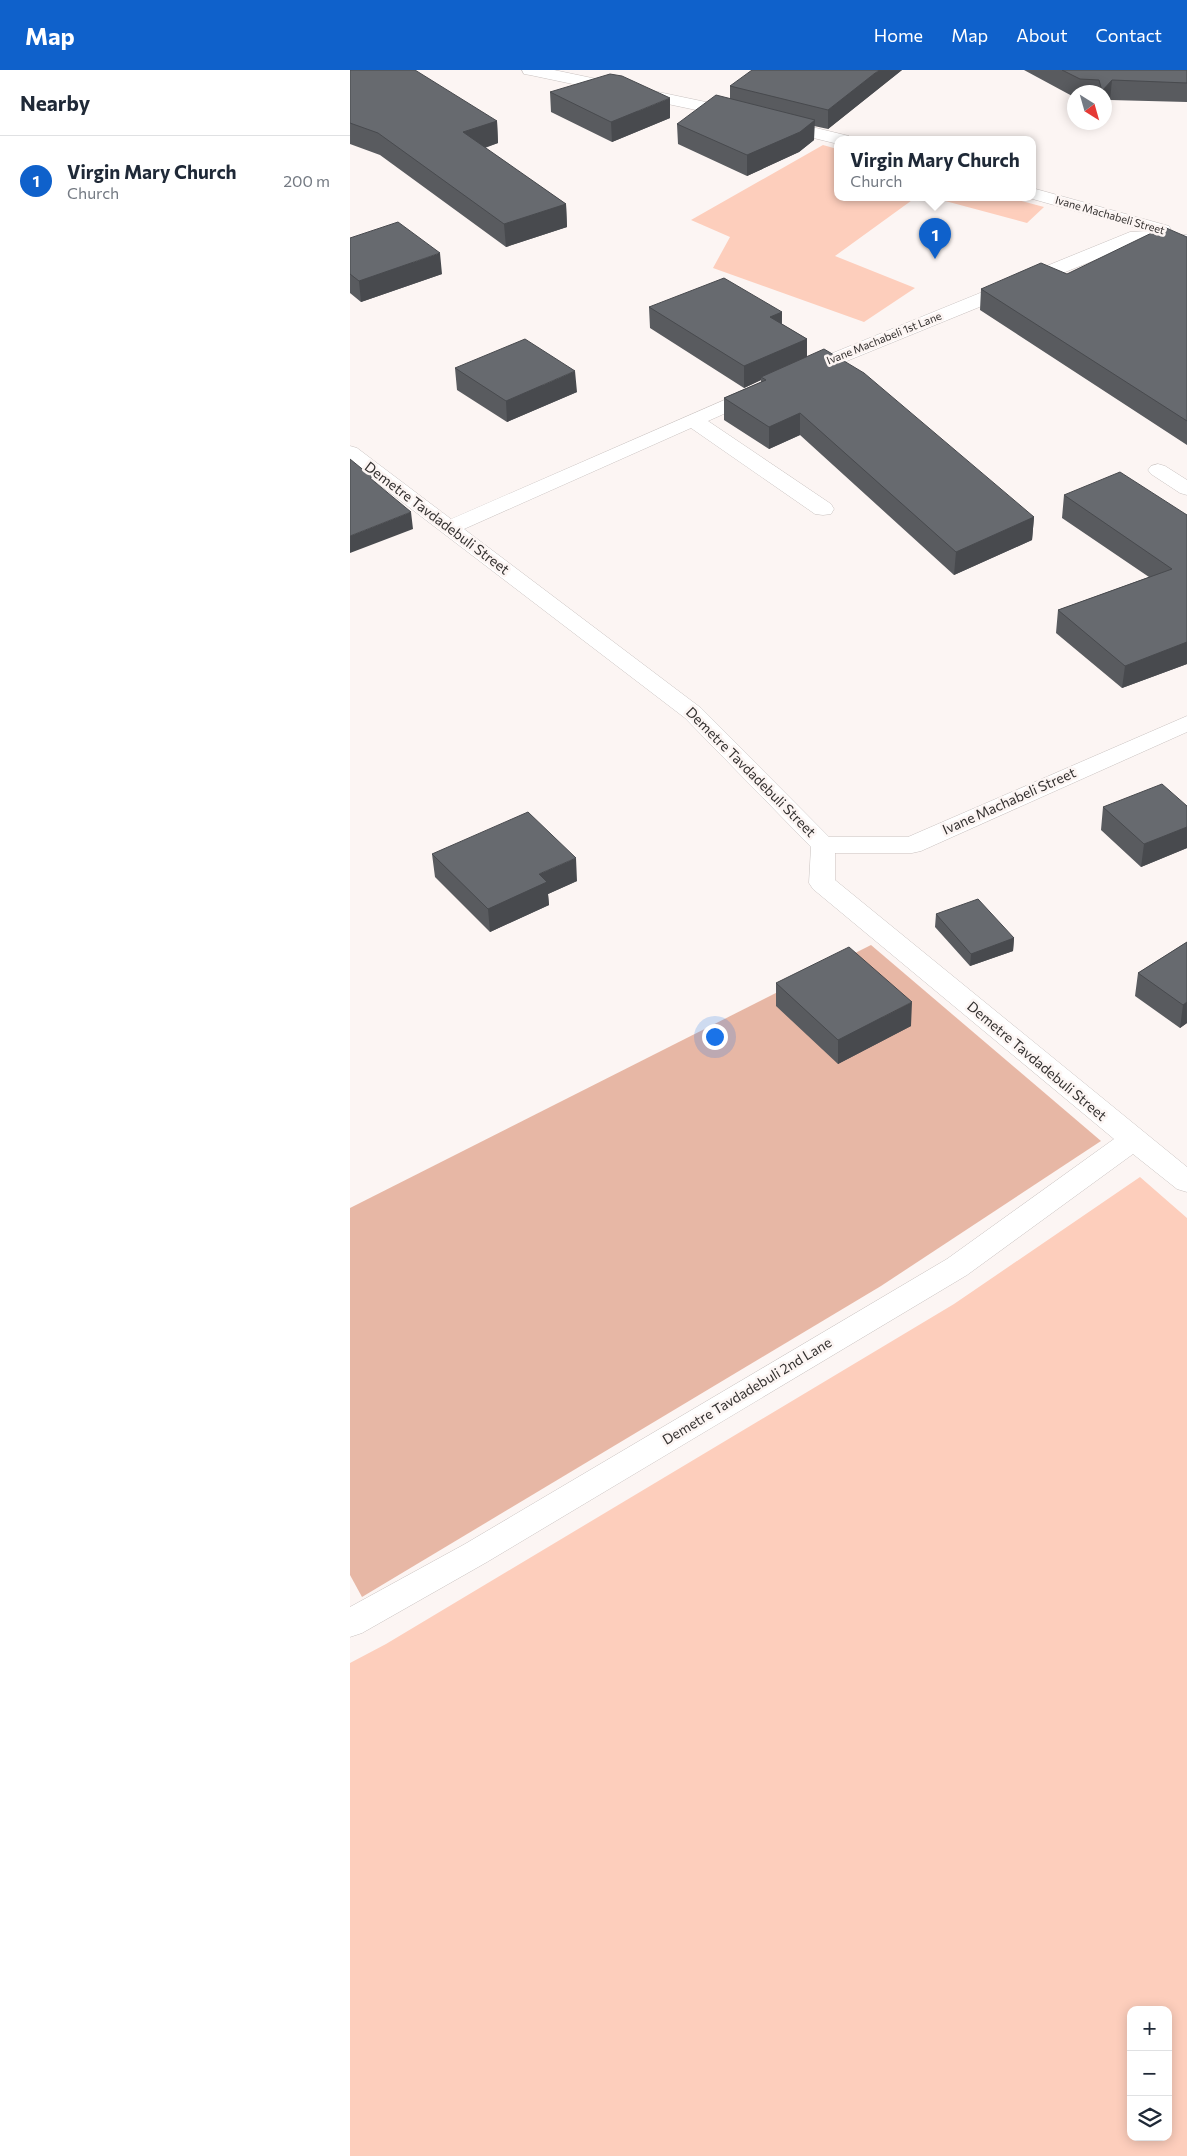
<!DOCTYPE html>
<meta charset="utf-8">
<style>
body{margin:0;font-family:Commissioner,sans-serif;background:#f2f2f3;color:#1f2937}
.controls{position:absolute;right:15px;bottom:15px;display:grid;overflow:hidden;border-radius:10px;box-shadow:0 2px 12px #0003}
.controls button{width:45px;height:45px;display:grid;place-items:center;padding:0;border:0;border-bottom:1px solid #e0e1e3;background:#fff;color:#1f2937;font:25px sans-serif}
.compass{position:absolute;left:717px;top:15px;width:45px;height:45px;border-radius:50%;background:#fff;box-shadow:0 2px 12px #0003;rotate:143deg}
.you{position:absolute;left:364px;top:966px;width:18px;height:18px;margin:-12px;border:4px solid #fff;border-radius:50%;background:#1a73e8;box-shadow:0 0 0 8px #1a73e833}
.badge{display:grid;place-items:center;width:32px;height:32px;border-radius:50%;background:#0f61cb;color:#fff;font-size:16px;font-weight:700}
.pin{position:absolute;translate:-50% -41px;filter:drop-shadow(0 1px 2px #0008)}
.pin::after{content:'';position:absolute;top:26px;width:18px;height:15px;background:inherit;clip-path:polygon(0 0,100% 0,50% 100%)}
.popup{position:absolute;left:484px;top:66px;width:202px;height:65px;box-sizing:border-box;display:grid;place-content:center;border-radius:10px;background:#fff;filter:drop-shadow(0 1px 4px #0005);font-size:16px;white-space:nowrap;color:#747a83}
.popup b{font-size:19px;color:#1f2937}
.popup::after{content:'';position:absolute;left:50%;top:100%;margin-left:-10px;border:10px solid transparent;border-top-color:#fff}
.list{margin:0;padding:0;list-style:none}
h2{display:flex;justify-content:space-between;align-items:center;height:65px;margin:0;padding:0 20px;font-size:21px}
h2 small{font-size:16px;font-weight:400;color:#747a83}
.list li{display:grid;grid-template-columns:32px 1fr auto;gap:15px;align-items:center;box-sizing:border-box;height:90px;padding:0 20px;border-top:1px solid #e0e1e3}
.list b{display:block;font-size:19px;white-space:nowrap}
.list p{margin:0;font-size:16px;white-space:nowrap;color:#747a83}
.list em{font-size:16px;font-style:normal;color:#747a83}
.icon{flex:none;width:28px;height:28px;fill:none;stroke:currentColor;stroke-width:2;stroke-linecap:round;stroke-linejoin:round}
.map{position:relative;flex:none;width:837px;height:2086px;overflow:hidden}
header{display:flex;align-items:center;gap:30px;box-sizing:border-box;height:70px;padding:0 25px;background:#0f61cb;color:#fff}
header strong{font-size:24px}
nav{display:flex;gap:28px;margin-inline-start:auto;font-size:18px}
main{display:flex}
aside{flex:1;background:#fff}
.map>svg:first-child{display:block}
.green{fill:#fdcebc;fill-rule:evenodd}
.forest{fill:#e7b7a5}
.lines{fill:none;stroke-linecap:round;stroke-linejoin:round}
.minor-casing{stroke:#c9c2c0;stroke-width:1}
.minor{fill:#fff;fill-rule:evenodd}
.wall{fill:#595b5f}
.shaded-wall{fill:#484a4e}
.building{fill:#676a6f;stroke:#484a4e}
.labels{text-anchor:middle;stroke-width:5;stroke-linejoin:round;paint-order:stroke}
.far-street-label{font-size:11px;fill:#33302f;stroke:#fcf5f3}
.street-label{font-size:14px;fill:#33302f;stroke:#fcf5f3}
</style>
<header>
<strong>Map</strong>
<nav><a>Home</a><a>Map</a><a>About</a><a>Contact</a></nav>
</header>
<main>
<aside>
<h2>Nearby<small></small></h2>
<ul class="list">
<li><span class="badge">1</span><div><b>Virgin Mary Church</b><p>Church</p></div><em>200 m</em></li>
</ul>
</aside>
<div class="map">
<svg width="837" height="2086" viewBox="0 0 837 2086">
<rect width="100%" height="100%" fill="#fcf5f3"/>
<path class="green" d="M473,75l14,4 1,49h77l-80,58 80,32 -51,34 -151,-54 17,-31 -39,-17z
M584,128h76l34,9 -17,16z
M790,1107l47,41v938h-837v-493l36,-19 568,-340zM781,1940h37v127h-37z"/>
<path class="forest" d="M521,875l230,196 -220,145 -519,311 -12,-22v-367z"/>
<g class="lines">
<defs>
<path id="minor" d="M172,0h32l185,39 6,1 3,4 -3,4 -6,1 -209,-44 -6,-1z
M429,49l70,17 3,4h-14v4l-65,-16 -3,-4 3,-4z
M682,118l137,38 2,4 -2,4 18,1v12l-48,-5 -329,134 -7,2 -7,-2 -3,-4 3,-4 334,-136 17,-1 -118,-33h3z
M409,315l7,2 3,4 -3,4 -58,26 123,83 3,5 -3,5 -8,1 -8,-1 -124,-86 -227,101 237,179 128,129h79l279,-121v16l-266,119 -9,2h-77v27l352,287v25l-10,-3 -44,-35 -166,121 -480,287 -125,71 -12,4v-30l115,-63 482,-285 167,-120 -301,-250 -4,-6 2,-36 -126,-129 -335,-256v-16l7,2 94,71z
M808,394l7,2 22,14v15l-7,-2 -29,-19 -3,-4 3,-4z"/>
</defs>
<use href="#minor" class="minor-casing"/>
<use href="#minor" class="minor"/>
</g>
<path class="wall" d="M0,0l147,51 1,22 -13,5 81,56 1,23 -61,20 -126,-92 -30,-11z
M552,0l-74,59 -14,-3v14l-15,12 -52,24 -69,-32 -1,-20 53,-25v-13z
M674,0h163v32l-77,-2 -6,-8h-30v5z
M200,22l120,26 -58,24 -61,-30z
M837,167v208l-207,-135 1,-21 86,-15z
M0,168l92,36 -81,28 -11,-9z
M299,237l133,5v12l25,15v18l227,160 -2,23 -78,35 -154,-140 -31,14 -45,-29v-22l37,-16v-2l-17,8 -94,-60z
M105,298l122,24 -70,30 -50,-32z
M714,425l123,20v149l-65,24 -66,-55 2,-23 91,-33 -87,-59z
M837,736v42l-46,19 -40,-37 2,-23z
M82,784l145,27 -29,13 1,11 -59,27 -55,-55z
M586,844l78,24 -1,13 -43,15 -35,-39z
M837,872v81l-7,5 -45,-32 3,-23z
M426,913l135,43 -73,38 -62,-58z"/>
<path class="shaded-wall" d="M529,0h23l-74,59v-19z
M762,10l-2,20 -6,5v-13h-3l1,-1z
M320,28v20l-58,24 -1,-20z
M465,50l-1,20 -15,12 -52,24v-21z
M147,51l1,22 -33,11 -2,-22z
M216,134l1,23 -61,20 -2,-23z
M90,183l2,21 -81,28 -2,-21z
M432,242l-1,22 -11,-17z
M457,269v21l-46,17v3l-17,8v-22z
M225,301l2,21 -70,30 -1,-21z
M450,343v22l-31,14v-22z
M61,442l2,17 -63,24v-17z
M684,447l-2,23 -78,35 2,-23z
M837,572v22l-65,24 3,-22z
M837,757v21l-46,19 3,-23z
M226,788l1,23 -29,13 1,11 -59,27 -2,-23 51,-35z
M664,868l-1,13 -43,15 1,-12z
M562,932l-1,24 -73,38v-24z
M837,932v21l-7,5 3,-23z"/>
<path class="building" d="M0,0h65l82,51 -34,11 103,72 -62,20 -126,-91 -28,-10z
M402,0h127l-51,40 -98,-24z
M712,0h125v13l-75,-3 -10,11 -3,-11 -19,-1z
M260,4l12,2 48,22 -59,24 -61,-30z
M366,25l99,25 -15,12 -53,23 -70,-31z
M48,152l42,31 -81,28 -9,-7v-36z
M814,157l23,10v184l-206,-132 60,-26 26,11z
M374,208l58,34 -12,5 37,22 -63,27 -95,-59z
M175,269l50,32 -69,30 -51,-33z
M474,279l40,24 170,144 -78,35 -156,-139 -31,14 -45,-29 42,-18 -5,-3z
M0,389l22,18 -2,1 41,34 -61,24z
M770,402l67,43v127l-62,24 -67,-56 114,-41 -108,-74z
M812,714l25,22v21l-43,17 -41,-37z
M178,742l48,46 -37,16 8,8 -59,27 -56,-55z
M628,829l36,39 -43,16 -35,-40z
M837,872v60l-4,3 -45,-32z
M499,877l63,55 -74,38 -62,-57z"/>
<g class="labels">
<g class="far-street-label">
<text transform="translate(760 145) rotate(16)" y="4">Ivane Machabeli Street</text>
<text transform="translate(534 268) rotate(-22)" y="4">Ivane Machabeli 1st Lane</text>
</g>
<g class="street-label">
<text transform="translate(87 448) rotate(37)" y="5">Demetre Tavdadebuli Street</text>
<text transform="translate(401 702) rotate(45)" y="5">Demetre Tavdadebuli Street</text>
<text transform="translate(659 731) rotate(-24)" y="5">Ivane Machabeli Street</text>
<text transform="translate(687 991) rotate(40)" y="5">Demetre Tavdadebuli Street</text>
<text transform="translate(397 1321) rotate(-31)" y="5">Demetre Tavdadebuli 2nd Lane</text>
</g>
</g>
</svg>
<div class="controls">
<button>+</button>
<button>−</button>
<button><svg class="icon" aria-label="layers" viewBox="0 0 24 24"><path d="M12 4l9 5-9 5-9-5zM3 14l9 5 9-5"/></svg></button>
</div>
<svg class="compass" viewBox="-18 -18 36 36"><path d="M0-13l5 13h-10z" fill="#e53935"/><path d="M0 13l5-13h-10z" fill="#747a83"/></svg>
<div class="you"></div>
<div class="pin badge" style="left:585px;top:189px">1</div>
<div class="popup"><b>Virgin Mary Church</b>Church</div>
</div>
</main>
